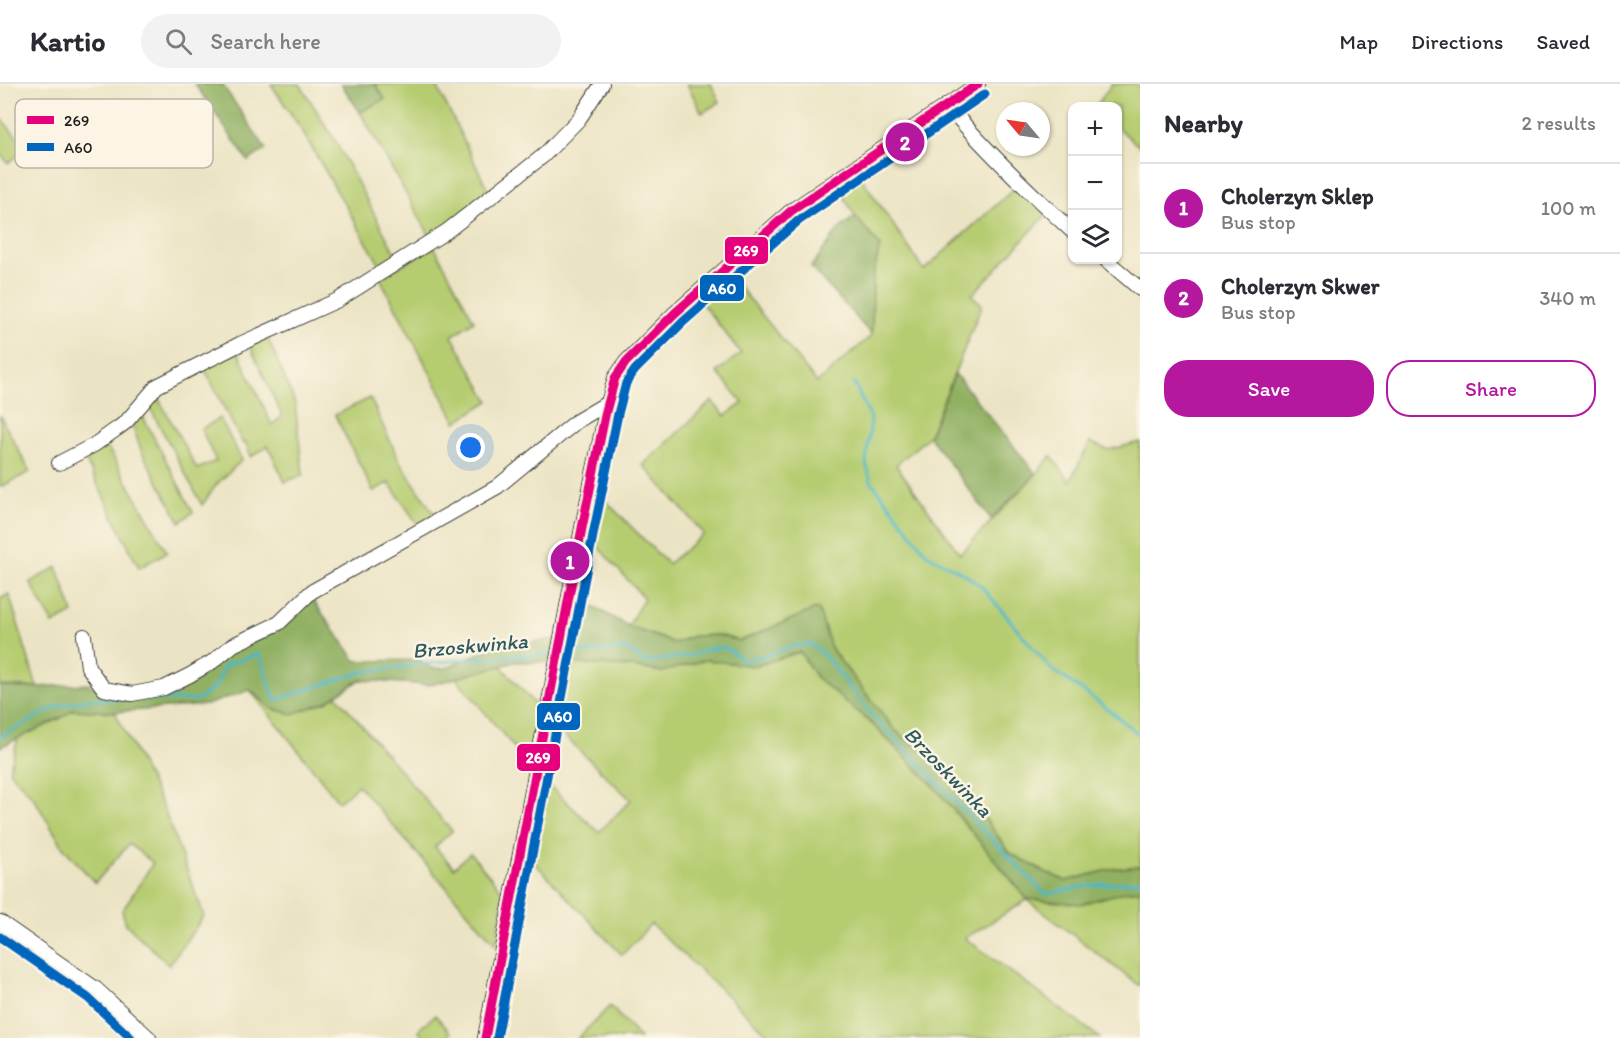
<!DOCTYPE html>
<meta charset="utf-8">
<style>
body{margin:0;font-family:Itim,sans-serif;background:#f2f2f3;color:#2b2b33}
.controls{position:absolute;right:18px;top:18px;display:grid;overflow:hidden;border-radius:12px;box-shadow:0 2px 4px #0004}
.controls button{width:54px;height:54px;display:grid;place-items:center;padding:0;border:0;border-bottom:2px solid #e1e1e2;background:#fff;color:#2b2b33;font:30px sans-serif}
.compass{position:absolute;left:996px;top:18px;width:54px;height:54px;border-radius:50%;background:#fff;box-shadow:0 2px 4px #0004;rotate:299deg}
.you{position:absolute;left:471px;top:364px;width:21px;height:21px;margin:-15px;border:4px solid #fff;border-radius:50%;background:#1a73e8;box-shadow:0 0 0 9px #1a73e833}
.badge{display:grid;place-items:center;width:39px;height:39px;border-radius:50%;background:#b5179e;color:#fff;font-size:20px;font-weight:700}
.pin{position:absolute;translate:-50% -50%;border:3px solid #fff;box-shadow:0 2px 6px #0006}
.list{margin:0;padding:0;list-style:none}
h2{display:flex;justify-content:space-between;align-items:center;height:78px;margin:0;padding:0 24px;font-size:26px}
h2 small{font-size:20px;font-weight:400;color:#7c7c81}
.list li{display:grid;grid-template-columns:39px 1fr auto;gap:18px;align-items:center;box-sizing:border-box;height:90px;padding:0 24px;border-top:2px solid #e1e1e2}
.list b{display:block;font-size:22px;white-space:nowrap}
.list p{margin:0;font-size:20px;white-space:nowrap;color:#7c7c81}
.list em{font-size:20px;font-style:normal;color:#7c7c81}
.actions{display:flex;gap:12px;padding:18px 24px}
.actions a{flex:1;padding:14px 0;border:2px solid #b5179e;border-radius:24px;text-align:center;font-size:21px;color:#b5179e}
.actions .main{background:#b5179e;color:#fff}
.icon{flex:none;width:33px;height:33px;fill:none;stroke:currentColor;stroke-width:2;stroke-linecap:round;stroke-linejoin:round}
.map{position:relative;flex:none;width:1140px;height:954px;overflow:hidden}
header{display:flex;align-items:center;gap:36px;box-sizing:border-box;height:84px;padding:0 30px;background:#fff;border-bottom:2px solid #e1e1e2}
header strong{font-size:28px}
nav{display:flex;gap:33px;margin-inline-start:auto;font-size:21px}
.search{width:420px;height:54px;background:#f2f2f3;display:flex;align-items:center;gap:15px;box-sizing:border-box;padding:0 21px;border-radius:33px;color:#7c7c81;font-size:22px}
main{display:flex}
aside{flex:1;background:#fff}
.map>svg:first-child{display:block}
.green{fill:#b5cc70;stroke:#687446;stroke-width:1.5}
.forest{fill:#90b062;stroke:#56663f;stroke-width:1.5}
.lines{fill:none;stroke-linecap:round;stroke-linejoin:round}
.stream{stroke:#49b8c2;stroke-width:3}
.minor-casing{stroke:#3b3a35;stroke-width:16}
.minor{stroke:#fff;stroke-width:14}
.bus-1-casing{stroke:#fcf5e5;stroke-width:14}
.bus-2-casing{stroke:#fcf5e5;stroke-width:14}
.bus-1{stroke:#e5007d;stroke-width:9}
.bus-2{stroke:#0065bd;stroke-width:9}
.labels{text-anchor:middle;stroke-width:5;stroke-linejoin:round;paint-order:stroke}
.water-label{font-size:21px;font-style:italic;fill:#2e5a5e;stroke:#fcf5e5}
.key{fill:#fcf5e5;stroke:#b9b4a9;stroke-width:1.5}
.key-label{font-size:16px;fill:#1c1c1c}
.line-badge{stroke:#fcf5e5;stroke-width:2}
.badge-label{font-size:16px;text-anchor:middle;font-weight:bold;fill:#fff}
</style>
<header>
<strong>Kartio</strong>
<div class="search"><svg class="icon" aria-label="search" viewBox="0 0 24 24"><circle cx="10" cy="10" r="6"/><path d="M15 15l6 6"/></svg>Search here</div>
<nav><a>Map</a><a>Directions</a><a>Saved</a></nav>
</header>
<main>
<div class="map">
<svg width="1140" height="954" viewBox="0 0 1140 954">
<rect width="100%" height="100%" fill="#fcf5e5"/>
<filter id="ink" filterUnits="userSpaceOnUse"><feTurbulence type="fractalNoise" baseFrequency=".0167" numOctaves="2"/><feDisplacementMap in="SourceGraphic" scale="12" xChannelSelector="R" yChannelSelector="G"/><feConvolveMatrix kernelMatrix="1 2 1 2 8 2 1 2 1" color-interpolation-filters="sRGB"/></filter>
<filter id="wash" filterUnits="userSpaceOnUse"><feTurbulence type="fractalNoise" baseFrequency=".008" numOctaves="4" result="noise"/><feDisplacementMap in="SourceGraphic" scale="24" xChannelSelector="R" yChannelSelector="G"/><feGaussianBlur stdDeviation="1.35" result="paint"/><feColorMatrix in="noise" values="0 0 0 0 0 0 0 0 0 0 0 0 0 0 0 0 0 1.4 0 .05"/><feComposite in="paint" operator="in"/></filter>
<g filter="url(#wash)">
<rect width="100%" height="100%" fill="#ebe4c4"/>
<path class="green" d="M271,0h29l36,58 61,115 -16,10 -80,-138z
M375,0h61l54,110 -59,44 -71,-126 25,-13z
M687,0h24l9,18 -18,11z
M1112,0h25l3,3v60l-22,-19v-22h-22z
M0,33l27,32 -19,14 -8,-10z
M858,89l66,97 92,-83 31,27 -75,81 10,10 -53,131 -33,29 64,89 76,-80 15,-18 19,25 20,-39 18,8 32,-8v424l-28,3 -46,12 -25,-11 -31,-17 -56,-77 -59,-46 -57,-72 -7,-10 -13,-39 -78,32 -22,-6 -25,1 -19,7 -46,-17 16,-28 -55,-61 7,-46 72,73 36,-30 -61,-69 69,-64 13,15 18,-13 -26,-31 24,-19 -41,-52 30,-26 87,108 55,-48 1,-59 7,-30 -25,-30 -17,-29z
M434,162l40,75 -22,15 37,65 -33,21 -76,-144z
M267,252l28,67 8,72 -18,7 -17,-36 -17,11 -5,-14 -3,1 -40,-78 34,-16 35,75 10,-9 -33,-72z
M155,308l42,77 19,-8 -15,-32 19,-11 22,42 -25,24 -15,21 -55,-103z
M370,314l30,64 36,55 -17,9 -30,-43 -16,8 -38,-76z
M140,327l53,101 -13,10 -39,-72 -10,-29z
M0,331l30,57 -30,15z
M105,359l62,109 -28,16 -55,-111z
M57,483l16,46 -20,11 -23,-42z
M9,510l28,93 -37,-1v-87z
M800,568l16,25 56,47 60,60 95,115 113,-9v96l-113,-86 -62,38 135,100h-328l-121,-114 -29,31 -91,-96 12,-79 56,52 32,-32 -77,-74 12,-63 67,4 29,5 44,-12 49,6z
M501,582l39,44 -12,54 -72,-86z
M250,606l22,19 54,-7 10,-7 116,136 -17,16 19,21 16,-15 34,40 -8,52 -138,-160 -19,17z
M73,626l42,2 49,97 40,107 -35,49 -43,-41 -4,-13 31,-48 -24,-19 -34,39 -32,-36 -30,-50 -24,-26 9,-33 43,-20z
M610,922l30,32h-62z
M435,931l16,18 -5,5h-21l-7,-8z"/>
<path class="forest" d="M195,0h27l44,65 -18,12z
M341,0h34l10,15 -25,13z
M855,132l25,30 -7,30 -1,59 -61,-68 26,-36z
M955,290l81,100 -45,45 -62,-83z
M576,513l52,29 46,17 19,-7 25,-1 22,6 78,-33 13,40 7,10 57,72 59,46 56,77 31,17 25,11 46,-12 28,-3v24l-12,1 -47,13 -54,-5 -95,-115 -60,-60 -56,-47 -16,-25 -45,14 -49,-6 -44,12 -29,-5 -67,-4z
M312,515l44,62 64,-1 11,8h15l45,-20 64,-9 -5,23h-35l-85,23 -70,-5 -34,22 -33,12 -21,-5 -22,-19 -44,15 -91,7 -42,-2 -12,8 -61,29v-61l22,2 66,-4 15,8 64,-2z"/>
<g class="lines">
<path class="stream" d="M854,299l17,36 -5,44 5,18 56,73 39,21 16,12 68,81 50,35 40,32
M561,570l66,-5 17,13 43,-6 26,-8h13l19,13 50,-15 16,-2 15,13 43,55 176,182 42,-8 53,-5
M137,615l61,1 18,-14 9,-21 34,-11 16,46 87,-28 105,-13 87,-5
M0,653l53,-29 35,-9h36"/>
</g>
</g>
<g filter="url(#ink)">
<g class="lines">
<defs>
<path id="minor" d="M948,22c38,45 80,85 124,125
M1106,176l34,29
M59,379l35,-18 24,-17 8,-6 31,-36 83,-42 98,-44 109,-69 96,-75 36,-37 23,-35
M84,552l4,31 16,22 28,5 32,-6 26,-13 22,-13 21,-17 46,-22 32,-31 186,-105 80,-66 32,-19
M0,838l96,67 53,49
M485,954l97,-510 24,-117 9,-33 11,-16 49,-49 116,-102 187,-127"/>
</defs>
<use href="#minor" class="minor-casing"/>
<use href="#minor" class="minor"/>
<defs>
<path id="bus-1" d="M485,954l97,-510 24,-117 9,-33 11,-16 49,-49 116,-102 187,-127"/>
<path id="bus-2" d="M0,853l88,61 43,40
M497,954l97,-508 24,-116 8,-31 9,-13 48,-48 115,-101 187,-127"/>
</defs>
<use href="#bus-1" class="bus-1-casing"/>
<use href="#bus-2" class="bus-2-casing"/>
<use href="#bus-1" class="bus-1"/>
<use href="#bus-2" class="bus-2"/>
</g>
</g>
<g class="labels">
<g class="water-label">
<text transform="translate(470 562) rotate(-5)" y="7">Brzoskwinka</text>
<text transform="translate(948 688) rotate(46)" y="7">Brzoskwinka</text>
</g>
</g>
<rect x="15" y="15" width="198" height="69" rx="9" class="key"/>
<rect x="27" y="32" width="27" height="8" fill="#e5007d"/>
<rect x="27" y="59" width="27" height="8" fill="#0065bd"/>
<g class="key-label">
<text x="64" y="42">269</text>
<text x="64" y="69">A60</text>
</g>
<g class="line-badge">
<rect x="724" y="152" width="45" height="29" rx="6" fill="#e5007d"/>
<rect x="699" y="190" width="46" height="28" rx="6" fill="#0065bd"/>
<rect x="536" y="618" width="45" height="29" rx="6" fill="#0065bd"/>
<rect x="516" y="659" width="45" height="29" rx="6" fill="#e5007d"/>
</g>
<g class="badge-label">
<text x="746" y="172">269</text>
<text x="722" y="210">A60</text>
<text x="558" y="638">A60</text>
<text x="538" y="679">269</text>
</g>
</svg>
<div class="controls">
<button>+</button>
<button>−</button>
<button><svg class="icon" aria-label="layers" viewBox="0 0 24 24"><path d="M12 4l9 5-9 5-9-5zM3 14l9 5 9-5"/></svg></button>
</div>
<svg class="compass" viewBox="-18 -18 36 36"><path d="M0-13l5 13h-10z" fill="#e53935"/><path d="M0 13l5-13h-10z" fill="#7c7c81"/></svg>
<div class="you"></div>
<div class="pin badge" style="left:570px;top:477px">1</div>
<div class="pin badge" style="left:905px;top:58px">2</div>
</div>
<aside>
<h2>Nearby<small>2 results</small></h2>
<ul class="list">
<li><span class="badge">1</span><div><b>Cholerzyn Sklep</b><p>Bus stop</p></div><em>100 m</em></li>
<li><span class="badge">2</span><div><b>Cholerzyn Skwer</b><p>Bus stop</p></div><em>340 m</em></li>
</ul>
<div class="actions"><a class="main">Save</a><a>Share</a></div>
</aside>
</main>
